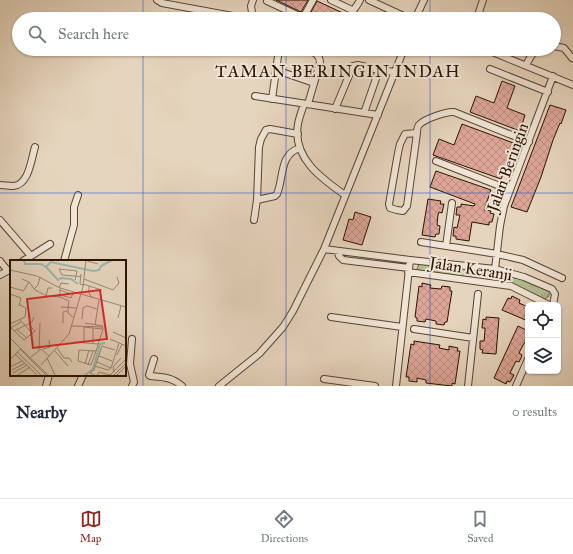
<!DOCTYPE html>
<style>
body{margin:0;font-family:"IM FELL Great Primer",serif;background:#f6f6f7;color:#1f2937}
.controls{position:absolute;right:12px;bottom:12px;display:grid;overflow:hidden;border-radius:6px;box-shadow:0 1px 3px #0004}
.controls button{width:36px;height:36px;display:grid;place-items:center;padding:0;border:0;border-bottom:1px solid #e0e1e3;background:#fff;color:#1f2937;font:20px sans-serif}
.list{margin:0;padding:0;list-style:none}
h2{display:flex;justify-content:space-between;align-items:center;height:52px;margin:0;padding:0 16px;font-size:17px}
h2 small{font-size:13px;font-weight:400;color:#747a83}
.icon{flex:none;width:22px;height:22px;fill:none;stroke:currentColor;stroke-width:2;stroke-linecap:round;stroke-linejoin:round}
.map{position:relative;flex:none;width:573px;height:386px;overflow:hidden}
.search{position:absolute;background:#fff;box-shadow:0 1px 3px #0004;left:12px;right:12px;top:12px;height:44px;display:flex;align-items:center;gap:10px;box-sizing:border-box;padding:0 14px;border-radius:22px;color:#747a83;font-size:15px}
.sheet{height:112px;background:#fff}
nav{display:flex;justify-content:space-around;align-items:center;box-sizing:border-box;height:56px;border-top:1px solid #e0e1e3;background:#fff;font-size:11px;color:#747a83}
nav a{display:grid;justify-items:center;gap:2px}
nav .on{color:#8f2418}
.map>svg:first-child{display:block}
.grass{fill:url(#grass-tufts);stroke:#6f684a}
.building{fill:url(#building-cross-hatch);stroke:#2c1200}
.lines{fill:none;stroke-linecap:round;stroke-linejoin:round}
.minor-casing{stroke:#5a4330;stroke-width:8}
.minor{stroke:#efe4d5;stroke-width:6}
.grid{fill:none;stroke:#1d4ed8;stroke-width:1;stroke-opacity:0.55}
.labels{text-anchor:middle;stroke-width:4;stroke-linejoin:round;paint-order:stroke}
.street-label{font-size:16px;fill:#2c1200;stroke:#efe4d5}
.neighbourhood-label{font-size:17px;letter-spacing:1px;fill:#2c1200;stroke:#efe4d5}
.inset-river{fill:none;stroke:#97b9ad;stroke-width:2}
.inset-road{fill:none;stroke:#9c8772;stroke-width:1}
.view{fill:#d62828;fill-opacity:0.15;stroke:#d62828;stroke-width:2}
.inset-edge{fill:none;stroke:#2c1200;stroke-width:2}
</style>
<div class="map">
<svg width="573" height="386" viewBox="0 0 573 386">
<defs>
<pattern id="grass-tufts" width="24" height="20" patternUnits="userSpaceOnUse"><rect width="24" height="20" fill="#b2be93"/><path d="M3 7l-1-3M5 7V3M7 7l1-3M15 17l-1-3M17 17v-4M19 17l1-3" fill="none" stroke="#99a27d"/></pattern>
<pattern id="building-cross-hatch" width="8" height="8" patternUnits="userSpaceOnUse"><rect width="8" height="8" fill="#dca597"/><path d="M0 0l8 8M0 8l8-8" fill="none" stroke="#bd8d80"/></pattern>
</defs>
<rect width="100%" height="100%" fill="#e6d5be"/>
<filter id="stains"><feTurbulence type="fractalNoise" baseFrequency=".005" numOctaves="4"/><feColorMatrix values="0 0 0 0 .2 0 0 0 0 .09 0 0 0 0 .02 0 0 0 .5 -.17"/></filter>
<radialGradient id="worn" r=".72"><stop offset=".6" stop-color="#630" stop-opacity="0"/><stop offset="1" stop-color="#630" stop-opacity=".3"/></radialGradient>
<path class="grass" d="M419,264l40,3 55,9 35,15v5l-4,3 -34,-15 -93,-14 -1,-1z"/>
<path class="building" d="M276,0h32l-7,12z
M317,1l28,13 -2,5h-33l-1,-3z
M502,81l13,5 -8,22 18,7 -5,16 -50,-19 6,-16 18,7z
M550,105l16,5 -5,14 -1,-1 -7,17 -12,37 -14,35 -16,-5z
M462,124l54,20 -15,35 -68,-24 6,-16 15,6z
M436,171l55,19 -7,20 7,1 -1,2 4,1 -2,8h-3v3l-17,-3 -3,19 -13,-2v-3h-3l1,-9 3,1 3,-13h-4l1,-8h4v-3l13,2 1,-2 -45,-17z
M428,199l13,2 -1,3h4l-2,9 -3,-1 -1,3 -1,10 3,1 -1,8h-3l-1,3 -13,-2z
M355,212l16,5 -9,28 -19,-5 6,-21 4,1z
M422,283l9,2 -1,3 11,1 1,-3 8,1v4h2l-5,31h-2l-1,3 -8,-1v-3l-10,-2 -1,3 -8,-1v-3l-2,-1 4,-31 3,1z
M512,296l8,4 -1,3 9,4v14l-26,-11 6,-12 3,1z
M486,317l13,1 -3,36 -14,-1 1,-3 -3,-1v-8h4l1,-10v-3h-3l1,-9 3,1z
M518,326l10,5v13l-3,-2 -2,3 -4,8 3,2 -1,3 -2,4 -3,-1 -6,12 4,2 -4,7 -3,-1 -1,3 -12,-6z
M414,341l26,4 -1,3 10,2v-4l9,2 -1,3h3l-5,33 -3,-1v3l-9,-1 -17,-2v-3l-9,-2v4l-8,-1v-4h-3l2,-13 3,-20 3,1z"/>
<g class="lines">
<defs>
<path id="minor" d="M157,0l5,3 87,16
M253,0l-2,6 2,13
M331,0l21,10
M369,0l41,19
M267,1l39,18
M303,18l10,-18
M348,19c3,-7 9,-12 12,-19
M415,19l9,-19
M479,19l-1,-4 5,-15
M554,46l10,2 8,10
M306,49c7,3 14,5 14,14l-12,41
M485,49l88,36
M526,65l5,-9 6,-7
M490,69l58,23
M276,70l38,13
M255,96l123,19
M272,99l7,-50
M304,104c-2,6 -5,14 -6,20 -6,34 24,55 47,71
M335,109l18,-43 5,-1 21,5
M364,113l15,-43 16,2
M417,133l-12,1 -5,10 -2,9 -9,51 1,4 7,2 6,1 4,-5 1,-7 9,-66c0,-3 0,-7 3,-9 5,-5 27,-13 34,-12l75,30
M436,161l74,29
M0,185c4,0 9,1 13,1 16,-1 18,-26 22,-39
M257,200l18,-4 2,-2c7,-16 2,-40 23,-46
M0,220l31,36 -8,5
M254,220l3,-20 2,-53 2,-8 5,-9 4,-1 28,5
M421,242l76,12 26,6 39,18
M446,246l6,-43
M324,249l86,11 85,9 29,8 28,12 3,5 -2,11
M338,251l1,5 4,4 66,8
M31,256l19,-12
M0,261l8,10
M64,261l10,-36v-18l4,-12
M495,269l5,-43 4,-20 49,-130
M408,272l103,14 38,19
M0,275l11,-6
M331,317l71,10
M414,329l59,9
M132,339l-2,25 4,18 -2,4
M154,359l-5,16 1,1c13,1 22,1 32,10
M324,379l51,7
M46,386l3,-11
M78,386l5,-11
M219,386l40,-32 24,-27 10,-16 31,-62 80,-200
M396,386l14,-126
M468,386l10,-92
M516,386l12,-27"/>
</defs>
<use href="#minor" class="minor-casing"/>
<use href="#minor" class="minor"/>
</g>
<path class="grid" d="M143,0v19M286,0v19M430,0v19M143,49v337M286,49v337M430,49v337M0,193h573"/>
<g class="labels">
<g class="street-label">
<text transform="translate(507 167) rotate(-70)" y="6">Jalan Beringin</text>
<text transform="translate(471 268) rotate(9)" y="6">Jalan Keranji</text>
</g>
<g class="neighbourhood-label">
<text x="338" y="77">TAMAN BERINGIN INDAH</text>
</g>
</g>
<g transform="translate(10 260)">
<rect width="116" height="116" fill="#e6d5be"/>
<path class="inset-river" d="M14,0l1,4h16l5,3 5,-5 42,9 6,-1 2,-4 11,-6M36,7l12,13 3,-2 10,1 7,5M74,116l9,-7 7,-25 5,-1"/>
<path class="inset-road" d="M74,0l14,4M0,10l27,6 23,12 66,19M71,14l-1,10 3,1M12,19l7,3 -5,8M74,19l29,11 6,-7 -2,-6M65,20l1,-4v-1l1,-3v-1l-18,-2 3,6 12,1h3l4,1M19,22l6,8 12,6 13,1M73,24l6,2v7l3,5M79,26l13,4M0,27l14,4M49,28l2,-5 8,1M24,29l4,-4 2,-8M50,29v8l9,4 -1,6M49,30l13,4M0,34l11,4 -2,8M51,35l10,3 2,-5M36,36l2,-8h4M51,47l16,1M58,47v6l6,5M108,58l3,-12M9,59l13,14M72,59l1,-11 4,-2 10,3M53,63v-11l4,-1M75,63l18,3M0,64l15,-7 1,-9 -6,-3M85,65l4,-25M62,66l31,1v2l-7,22 -5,14 -13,-4 1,-11 17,1M0,67l14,13 11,-9 -6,-6M74,67l18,2M74,67v15M0,68l11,-6M6,69l11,9M83,69v14M4,71l18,-9 2,-5M103,72l13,6M0,78l39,38M100,79l16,7M64,82l24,2M47,88l7,10h5l3,4M33,89l7,-2 -1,-7M29,90l1,-27M45,91l13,15M7,92l25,24M5,94l23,22M107,95l5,-11M89,96l13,5M21,97l10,-8 8,7M37,98l8,17M0,100l10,-11 27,27M87,102l14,6M75,104l4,-14M31,105l28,-31 14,-47 3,-27M78,105l5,-14M85,106l13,4 3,-2 8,-25M0,107l12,-6M2,110l13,-7M104,112l-1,-5 8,-9M3,113l14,-8M6,116l14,-9M86,116l-6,-3 4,-3 8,-24 13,4M87,116l2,-4 11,3M99,116l17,-17M103,116l13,-13M106,116l10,-10"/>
<path class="view" d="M90,30l7,49 -74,9 -6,-49z"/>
<rect width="116" height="116" class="inset-edge"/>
</g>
<rect width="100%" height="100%" filter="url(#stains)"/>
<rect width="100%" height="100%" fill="url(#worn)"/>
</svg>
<div class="controls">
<button><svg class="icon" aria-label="locate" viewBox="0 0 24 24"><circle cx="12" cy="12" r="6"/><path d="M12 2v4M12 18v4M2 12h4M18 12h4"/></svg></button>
<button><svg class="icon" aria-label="layers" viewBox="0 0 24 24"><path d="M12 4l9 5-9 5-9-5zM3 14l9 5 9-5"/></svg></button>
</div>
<div class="search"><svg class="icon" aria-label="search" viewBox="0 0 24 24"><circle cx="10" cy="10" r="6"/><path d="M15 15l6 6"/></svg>Search here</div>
</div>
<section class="sheet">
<h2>Nearby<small>0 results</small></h2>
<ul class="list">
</ul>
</section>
<nav>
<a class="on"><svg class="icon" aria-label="map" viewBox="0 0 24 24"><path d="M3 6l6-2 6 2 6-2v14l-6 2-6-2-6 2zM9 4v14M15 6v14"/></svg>Map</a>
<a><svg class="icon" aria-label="directions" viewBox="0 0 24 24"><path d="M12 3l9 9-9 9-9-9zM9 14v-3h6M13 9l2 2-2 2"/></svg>Directions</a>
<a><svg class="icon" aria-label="saved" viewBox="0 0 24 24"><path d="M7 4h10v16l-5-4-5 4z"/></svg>Saved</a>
</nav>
